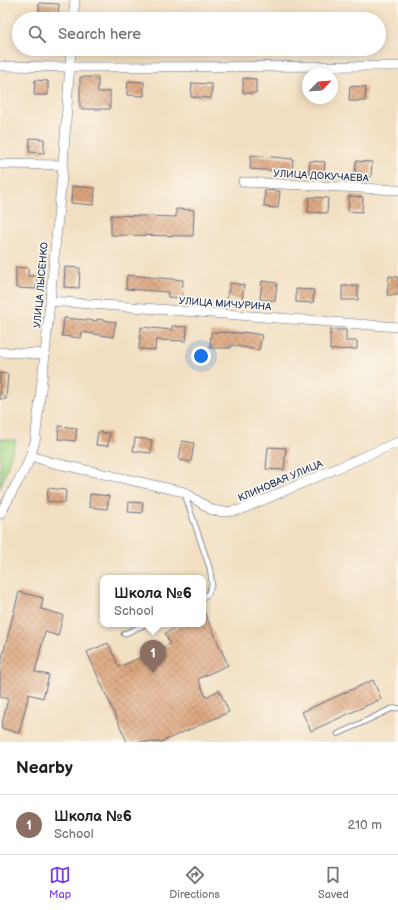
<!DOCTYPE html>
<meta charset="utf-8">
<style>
body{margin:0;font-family:"Balsamiq Sans",sans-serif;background:#f6f6f6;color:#222}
.compass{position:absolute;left:302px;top:68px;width:36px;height:36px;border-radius:50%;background:#fff;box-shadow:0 2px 10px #0003;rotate:65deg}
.you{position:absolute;left:201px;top:356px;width:14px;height:14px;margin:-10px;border:3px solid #fff;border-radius:50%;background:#1a73e8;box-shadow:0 0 0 6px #1a73e833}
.badge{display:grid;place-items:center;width:26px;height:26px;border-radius:50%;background:#7c3aed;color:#fff;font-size:13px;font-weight:700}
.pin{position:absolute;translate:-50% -33px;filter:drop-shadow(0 1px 2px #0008)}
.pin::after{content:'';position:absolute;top:21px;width:14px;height:12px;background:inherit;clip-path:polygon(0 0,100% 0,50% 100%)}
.popup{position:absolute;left:100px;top:575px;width:106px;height:52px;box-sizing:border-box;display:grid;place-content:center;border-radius:8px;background:#fff;filter:drop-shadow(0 1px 3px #0005);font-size:13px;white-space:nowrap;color:#767676}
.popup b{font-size:15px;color:#222}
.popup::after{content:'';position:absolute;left:50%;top:100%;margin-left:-8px;border:8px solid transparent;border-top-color:#fff}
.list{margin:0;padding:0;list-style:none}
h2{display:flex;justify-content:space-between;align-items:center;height:52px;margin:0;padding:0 16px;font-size:17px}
h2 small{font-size:13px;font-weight:400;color:#767676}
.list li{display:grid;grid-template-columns:26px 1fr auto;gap:12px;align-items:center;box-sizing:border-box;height:60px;padding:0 16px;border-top:1px solid #e0e0e0}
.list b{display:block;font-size:15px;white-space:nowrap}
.list p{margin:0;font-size:13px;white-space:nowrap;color:#767676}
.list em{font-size:13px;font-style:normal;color:#767676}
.icon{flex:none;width:22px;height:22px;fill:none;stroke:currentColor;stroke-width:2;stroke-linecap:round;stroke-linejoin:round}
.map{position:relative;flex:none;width:398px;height:742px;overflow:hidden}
.search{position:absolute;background:#fff;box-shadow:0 2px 10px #0003;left:12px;right:12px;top:12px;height:44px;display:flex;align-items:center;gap:10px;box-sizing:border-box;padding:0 14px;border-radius:22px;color:#767676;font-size:15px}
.sheet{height:112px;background:#fff}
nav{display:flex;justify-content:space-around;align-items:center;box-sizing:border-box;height:56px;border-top:1px solid #e0e0e0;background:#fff;font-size:11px;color:#767676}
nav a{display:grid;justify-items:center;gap:2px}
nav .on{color:#7c3aed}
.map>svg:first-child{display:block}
.garden{fill:#a1d180;stroke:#5e806f}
.building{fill:url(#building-cross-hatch)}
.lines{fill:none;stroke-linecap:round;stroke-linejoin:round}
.lane-casing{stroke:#666d81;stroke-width:6}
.street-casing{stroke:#666d81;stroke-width:10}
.lane{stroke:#fff;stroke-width:4.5}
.street{stroke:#fff;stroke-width:9}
.labels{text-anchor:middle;stroke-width:3.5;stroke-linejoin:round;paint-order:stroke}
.street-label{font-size:10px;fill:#1b2f5e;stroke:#fbf7ec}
</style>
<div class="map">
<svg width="398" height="742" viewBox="0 0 398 742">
<defs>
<pattern id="building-cross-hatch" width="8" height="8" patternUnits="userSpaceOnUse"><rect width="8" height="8" fill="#dea67e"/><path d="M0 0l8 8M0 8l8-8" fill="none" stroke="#b3886a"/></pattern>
</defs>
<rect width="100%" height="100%" fill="#fbf7ec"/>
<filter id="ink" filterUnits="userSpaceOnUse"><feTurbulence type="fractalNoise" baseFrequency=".025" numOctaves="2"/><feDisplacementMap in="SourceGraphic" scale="8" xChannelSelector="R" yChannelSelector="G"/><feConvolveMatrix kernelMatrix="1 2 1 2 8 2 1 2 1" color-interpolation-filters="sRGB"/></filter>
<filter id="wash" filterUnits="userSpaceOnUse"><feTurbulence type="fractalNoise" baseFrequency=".012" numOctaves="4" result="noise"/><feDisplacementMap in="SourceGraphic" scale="16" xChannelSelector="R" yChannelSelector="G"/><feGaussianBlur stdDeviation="0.9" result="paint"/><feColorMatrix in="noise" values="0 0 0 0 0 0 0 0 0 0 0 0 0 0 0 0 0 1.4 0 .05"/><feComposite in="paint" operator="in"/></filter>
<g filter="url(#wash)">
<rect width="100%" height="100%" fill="#f2dfc1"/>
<path class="garden" d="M0,439l16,1 -16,49z"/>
<g id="blocks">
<path class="building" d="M39,3l20,1 -1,14h-19z
M80,77h18v15h12v17h-30z
M243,78l13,1v14h-13z
M35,80l13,1v14h-14z
M128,81l16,1v14l-17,-1z
M192,83l20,1 -1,14 -20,-1z
M350,86l16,1 -1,14h-16z
M30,138l14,1v14l-15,-1z
M251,155l42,4 -1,13 -42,-3z
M310,161l15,1 -1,13 -15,-1z
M356,161l16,1 -1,15 -16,-1z
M72,186l23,2 -1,17 -23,-2z
M265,190l15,1 -2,17 -14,-1z
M349,196l14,1 -1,15 -14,-1z
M309,197l19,1 -1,15 -19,-1z
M176,209l18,1 -1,26 -82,-1v-20l65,2z
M16,267l12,1v8h9l-1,13 -20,-1z
M65,267l15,1 -1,20 -15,-1z
M127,275l56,5 -1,18 -14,-1v-5l-42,-3z
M389,276l9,1v18h-11z
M262,281l15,2 -2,18 -15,-2z
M230,283l14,2 -2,16 -15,-3z
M342,286h16v14h-16z
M296,289l18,1 -1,13 -17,-1z
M64,318l33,3v-2l19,3 -3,15 -31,-5 -1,6 -19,-2z
M172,326l15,1 -1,14 -30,-1 -1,10 -16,-1 2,-22 31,3z
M330,330h16v11h11v8l-27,1z
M211,332l32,1v-1l19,3 -3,15 -28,-5v3h-21z
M0,373l8,1 -2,25h-6z
M59,426l18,2 -2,13 -17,-2z
M98,432l12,1 -2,13 -12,-1z
M135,438l17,2 -1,13 -18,-2z
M182,441l12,2 -3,19 -12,-2z
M268,447l18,1 -2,22 -18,-1z
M48,488l18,2 -1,13 -18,-2z
M90,494l19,2 -2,13 -18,-2z
M129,502l14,1 -1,10 -14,-1z
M19,592l24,6 -2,11 22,6 -5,21 -13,-4 -10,40 14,3 -6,23 -14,-4 -10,39 -18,-5 7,-29 -8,-2v-31z
M203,609l25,56 -30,14 8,18 13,-7 10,22 -68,30h-34l-40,-90 21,-9 11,24 51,-23 -5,-11 20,-9h18z
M373,680l8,19 -70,32 -9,-19z"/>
</g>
</g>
<g filter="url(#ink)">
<use href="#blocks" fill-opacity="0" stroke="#666d81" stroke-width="1"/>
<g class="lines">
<defs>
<path id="lane" d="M185,495l25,74 2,15 -4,10 -5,3
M124,634l22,-10
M338,734l53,-25 7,-1"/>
<path id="street" d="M73,19l2,-19
M0,66l70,1 328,-1
M0,164l63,1
M243,182l155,8
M50,301l348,26
M0,352l45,2
M31,456l19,6 134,30 28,18 12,2 16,-2 158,-68
M0,514l27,-49 8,-23 10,-88 18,-189 8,-116"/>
</defs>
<use href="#lane" class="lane-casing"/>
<use href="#street" class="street-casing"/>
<use href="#lane" class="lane"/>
<use href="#street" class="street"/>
</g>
</g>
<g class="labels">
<g class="street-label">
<text transform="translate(321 175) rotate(3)" y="4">УЛИЦА ДОКУЧАЕВА</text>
<text transform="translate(40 285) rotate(-85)" y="4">УЛИЦА ЛЫСЕНКО</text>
<text transform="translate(225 303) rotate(4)" y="4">УЛИЦА МИЧУРИНА</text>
<text transform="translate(280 480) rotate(-23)" y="4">КЛИНОВАЯ УЛИЦА</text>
</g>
</g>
</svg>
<svg class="compass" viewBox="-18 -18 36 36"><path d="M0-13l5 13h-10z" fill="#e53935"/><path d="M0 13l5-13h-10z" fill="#767676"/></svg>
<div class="you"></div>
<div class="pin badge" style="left:153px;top:673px;background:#8d6e63">1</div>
<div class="popup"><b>Школа №6</b>School</div>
<div class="search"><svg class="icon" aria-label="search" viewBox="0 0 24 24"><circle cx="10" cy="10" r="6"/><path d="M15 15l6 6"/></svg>Search here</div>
</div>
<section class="sheet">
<h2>Nearby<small></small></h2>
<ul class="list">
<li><span class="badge" style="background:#8d6e63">1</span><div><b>Школа №6</b><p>School</p></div><em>210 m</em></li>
</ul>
</section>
<nav>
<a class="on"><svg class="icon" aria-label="map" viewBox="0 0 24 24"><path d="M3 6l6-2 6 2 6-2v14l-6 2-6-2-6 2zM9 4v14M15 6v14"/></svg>Map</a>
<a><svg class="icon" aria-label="directions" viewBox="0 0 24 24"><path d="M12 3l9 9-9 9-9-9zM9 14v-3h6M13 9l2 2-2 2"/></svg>Directions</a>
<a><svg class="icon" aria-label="saved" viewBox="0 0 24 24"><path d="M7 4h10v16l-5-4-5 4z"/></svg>Saved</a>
</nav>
